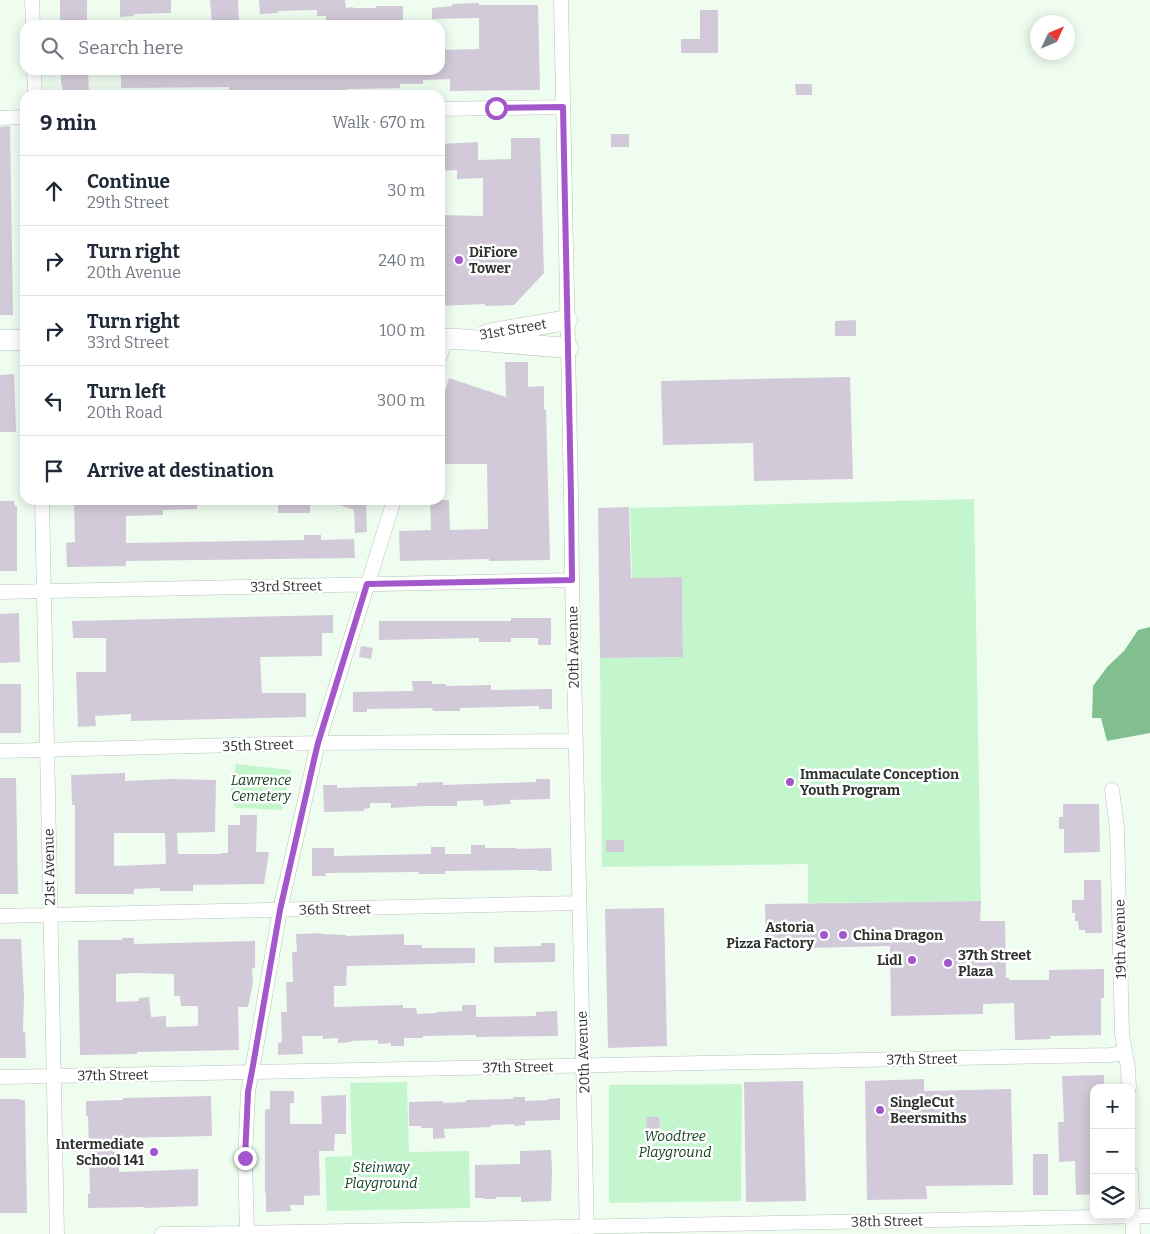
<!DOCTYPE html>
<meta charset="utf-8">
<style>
body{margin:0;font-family:Bitter,serif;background:#f2f2f3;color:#1f2937}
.controls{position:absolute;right:15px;bottom:15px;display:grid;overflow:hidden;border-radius:10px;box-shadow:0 2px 12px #0003}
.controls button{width:45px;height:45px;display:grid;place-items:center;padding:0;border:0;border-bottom:1px solid #e0e1e3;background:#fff;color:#1f2937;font:25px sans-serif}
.compass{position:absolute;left:1030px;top:15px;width:45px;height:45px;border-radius:50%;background:#fff;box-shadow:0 2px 12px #0003;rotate:46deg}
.stop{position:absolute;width:15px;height:15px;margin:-11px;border:4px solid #a257ca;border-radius:50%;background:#fff}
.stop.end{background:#a257ca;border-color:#fff;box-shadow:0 1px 5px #0008}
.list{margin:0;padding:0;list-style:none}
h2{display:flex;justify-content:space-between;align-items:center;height:65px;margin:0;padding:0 20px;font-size:21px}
h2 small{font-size:16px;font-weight:400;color:#747a83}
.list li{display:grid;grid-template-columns:32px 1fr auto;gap:15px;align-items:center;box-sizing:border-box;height:70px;padding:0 20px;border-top:1px solid #e0e1e3}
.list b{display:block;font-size:19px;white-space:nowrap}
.list p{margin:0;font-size:16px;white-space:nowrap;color:#747a83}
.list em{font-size:16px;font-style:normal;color:#747a83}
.icon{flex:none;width:28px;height:28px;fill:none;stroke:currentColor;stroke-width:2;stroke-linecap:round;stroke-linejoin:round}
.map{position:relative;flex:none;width:1150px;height:1234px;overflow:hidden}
.search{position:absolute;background:#fff;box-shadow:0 2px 12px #0003;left:20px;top:20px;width:425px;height:55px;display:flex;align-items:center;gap:12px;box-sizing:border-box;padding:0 18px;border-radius:15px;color:#747a83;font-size:19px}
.panel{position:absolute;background:#fff;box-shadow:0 2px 12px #0003;left:20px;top:90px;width:425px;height:415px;border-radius:15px}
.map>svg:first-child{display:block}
.green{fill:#c4f6cd}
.water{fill:#82bf8f}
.building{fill:#d2cad8;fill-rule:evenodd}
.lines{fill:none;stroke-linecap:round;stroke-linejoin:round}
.street-casing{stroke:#b7c4b9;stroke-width:15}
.secondary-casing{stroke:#b7c4b9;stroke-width:21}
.street{stroke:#fff;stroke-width:14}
.secondary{stroke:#fff;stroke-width:20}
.route{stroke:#a257ca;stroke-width:6}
.poi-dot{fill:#a257ca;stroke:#fff;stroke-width:2}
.labels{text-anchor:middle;stroke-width:5;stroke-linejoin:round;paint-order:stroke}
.poi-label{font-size:14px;font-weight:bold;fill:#2e332f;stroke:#fff;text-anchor:start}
.street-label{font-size:14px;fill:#2e332f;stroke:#fff}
.park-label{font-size:14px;font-style:italic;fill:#0f3d1d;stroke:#fff}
</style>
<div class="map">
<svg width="1150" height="1234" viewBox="0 0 1150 1234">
<rect width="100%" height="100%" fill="#effdf1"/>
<path class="green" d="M974,499l7,402 -173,2v-39l-206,3 -2,-209 83,-1 -1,-79h-50l-2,-70z
M236,764l55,6 -9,40 -46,-2 -7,-11z
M407,1082l2,70 60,-1 1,57 -143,3 -2,-54 27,-1 -2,-73z
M742,1084l-1,117 -132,2v-118z"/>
<path class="water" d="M1150,627v106l-43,8 -6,-23h-9l1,-32 15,-20 16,-15 14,-21z"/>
<path class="building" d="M60,0h27v25h-27z
M120,0h51v13l-37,1v2l-14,1z
M210,0h28l1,23 -27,1z
M259,0h86l1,8 7,-1v1h23v-2h27v14l-77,2v-6h-9v-6l-39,1v2l-18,1z
M479,3v2h59l2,85 -90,1v-12l-27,1v4h-23v4l-53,1v1l-18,1v3h-91v-4h-9v-3l-108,1v-18h146v5l58,-5h115v-20l39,-1v-31l-47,1v-11l20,-2v-2z
M700,10h18v43h-37v-14h19z
M61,70h27l1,25h-25l-3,-13z
M795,84h17v11h-16z
M10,126l3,189h-13v-188z
M611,134h18v13h-18z
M511,138h29l4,135 -30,32 -29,1v-2l-45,2v-91l43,1v-38l-26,1v-9l-17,1v-27l38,-2v18l33,-1z
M856,320v16h-21v-15z
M505,362h23v25l16,-1v23l2,1 4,150 -61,1v-2l-89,2 -1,-30 32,-1 -1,-30h19l1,30 38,-1 -1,-65h-47v-57l9,-29 57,19z
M14,374l2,58h-16v-57z
M850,377l3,102 -99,2 -1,-38 -90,2 -2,-64z
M74,500h123v9l-34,1v5l-37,1v27l178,-3v-5h17v5l33,-1 1,19 -229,3v5l-59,1 -1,-24 9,-1z
M278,500h32v13h-32z
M332,500h34l1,32 -12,1 -1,-23 -23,-8z
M0,501h14l1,5h2v65h-17z
M629,507l2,71 51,-1 1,80 -83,1 -2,-150z
M19,613l1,49 -20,1v-49z
M333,615v18h-11v23l-62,1 2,36h44v24l-175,4v-7l-36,2 1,10 -18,1 -2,-55h30v-34h-33l-1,-17z
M511,618h40v27h-13v-7h-27v4h-32v-4l-100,2v-19h132z
M361,646l12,2 -2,11 -12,-2z
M412,681h20v3h14v2l45,-1v5l61,-1v20h-13v-3l-79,2v3h-27l-1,-3 -65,1v3h-14v-20l60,-1z
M0,684h21v49h-21z
M125,773v8l46,-2 45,1 -1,52 -38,1 1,21h43v-1h7v-28h12v-10h17l-1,37h13l-5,32 -71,1v6h-33v-3l-26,1v5h-59v-89h-3l-1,-30zM114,833h51l1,31 -52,2z
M0,778h16l2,116h-18z
M536,779h14v20l-40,1 1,4 -27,2 -1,-6 -26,1v5h-33l-33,2v-5h-21v5l-6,1v2l-40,1 -1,-27h14v3l27,-1 53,-1v-3l26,-1v3l93,-3z
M1063,804h36l1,48 -36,1v-24h-5v-12h4z
M606,840h18v12h-18z
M471,845h14v3h32v1l34,-1 1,23h-14v-1h-13l-80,1v3h-27l1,-2 -94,1 1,3h-14v-28h22v8l97,-2v-7h14v7h26z
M1084,880h17l1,53h-17v-3h-6l-1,-9h-3v-8h-3v-13h12z
M981,901l-1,20h25l1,57h3v2h40v-10l55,-1v29h-3v37l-51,1 1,3 -36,1 -1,-37 -31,1v10l-92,2 -1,-70 -124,3 -1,-45z
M664,908l3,138 -59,2 -3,-139z
M321,933v1l25,1v1l58,-2v11h18v3h53v15l-128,3 -1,20h-12v21l69,-2v3h13l1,6 20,-1v-1l25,-1v-6h14v12l60,-1v-4l21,-1 1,25 -82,1v-2l-53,1v2h-19v8h-13v-3l-13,1v-4l-27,1v1l-13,1v-5l-15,1v-3h-21l1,18 -25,1v-12l4,-1 -1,-30h6l-1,-30h7l-1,-30h5l-1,-18z
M122,938h12v6l121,-3v27h-3l1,15 -5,24h-10l1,43 -102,2v2l-57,1 -2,-115h44zM135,973l39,1v22h6l1,10h17v20l-32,1v-11l-15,1 -2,-20 -10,1v3l-23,1v-28z
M0,939h21l3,58 -1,35h2l1,26h-26z
M541,943h14v19l-61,1v-16l47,-1z
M1104,1075v13h-10v106l-18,1 -1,-34 -16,1 -1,-40h6l-2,-46z
M924,1079v12l87,-2 2,96 -87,1 1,13 -60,1 -2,-119z
M803,1081l3,120 -60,1 -2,-120z
M270,1091h24v12h-4v21h32l-1,-28 25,-1v39h-11l-1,17h-15l1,44 -16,1v9h-14l1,6 -25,1v-19h-1v-83l5,-1z
M211,1096l1,40 -94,2 1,34 79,-3v37l-54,2v-1l-56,1v-14h2l-2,-78h-2v-15l37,-1v-2z
M513,1097h12v4l23,-1v-1l12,-1v22l-35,1v4l-11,1v-2l-23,1v2l-47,2 1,9 -12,1v-11h-12v-2h-12v-24l34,-1v2l23,-1v-2l47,-1z
M0,1099h20v1h5l2,113h-27z
M646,1117h13l1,13h-13z
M551,1150l1,19 -1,32 -30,1v-5h-25v2h-12v-1h-9v-33l45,-1v-13z
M1033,1154h15v41h-15z"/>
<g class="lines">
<defs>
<path id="street" d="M32,0l1,25
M561,0l10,495 1,85 15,654
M34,70l1,25
M440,109l123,-2
M0,118l25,-1
M440,356l6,-17
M42,500l15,734
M0,592l572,-12
M0,751l318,-8 257,-2
M1112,790l5,38 5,206 6,34 1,20
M0,916l579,-13
M0,1077l1110,-22 15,-2
M1131,1174l2,60
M162,1234l85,-1 903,-17
M247,1234l-2,-75 3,-67 4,-21 28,-161 38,-167 76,-243"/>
<path id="secondary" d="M487,334l80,-14
M440,339h18l110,9
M0,340h25"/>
</defs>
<use href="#street" class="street-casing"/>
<use href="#secondary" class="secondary-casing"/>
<use href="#street" class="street"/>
<use href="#secondary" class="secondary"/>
</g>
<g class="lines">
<path class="route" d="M245,1158l3,-66 4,-21 28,-161 34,-150 4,-17 49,-159 205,-4 -1,-85 -8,-388 -67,1"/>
</g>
<g class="poi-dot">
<circle cx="459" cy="260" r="5"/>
<circle cx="790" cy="782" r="5"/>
<circle cx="824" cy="935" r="5"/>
<circle cx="843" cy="935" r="5"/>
<circle cx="912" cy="960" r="5"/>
<circle cx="948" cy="963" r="5"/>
<circle cx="880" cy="1110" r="5"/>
<circle cx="154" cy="1152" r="5"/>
</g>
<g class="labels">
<g class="poi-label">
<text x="469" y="257">DiFiore<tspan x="469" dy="16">Tower</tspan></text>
<text x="800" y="779">Immaculate Conception<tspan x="800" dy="16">Youth Program</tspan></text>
<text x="814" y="932" text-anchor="end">Astoria<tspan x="814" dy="16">Pizza Factory</tspan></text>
<text x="853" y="940">China Dragon</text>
<text x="958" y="960">37th Street<tspan x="958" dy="16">Plaza</tspan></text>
<text x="902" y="965" text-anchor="end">Lidl</text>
<text x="890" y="1107">SingleCut<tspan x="890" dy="16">Beersmiths</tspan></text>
<text x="144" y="1149" text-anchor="end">Intermediate<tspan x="144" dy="16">School 141</tspan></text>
</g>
<g class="street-label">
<text transform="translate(513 329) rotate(-10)" y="5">31st Street</text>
<text transform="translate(286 586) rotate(-1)" y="5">33rd Street</text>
<text transform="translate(573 647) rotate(-91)" y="5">20th Avenue</text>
<text transform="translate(258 745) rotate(-2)" y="5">35th Street</text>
<text transform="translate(49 867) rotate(-91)" y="5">21st Avenue</text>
<text transform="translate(335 909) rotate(-1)" y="5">36th Street</text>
<text transform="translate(1120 939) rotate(-91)" y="5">19th Avenue</text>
<text transform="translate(583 1052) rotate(-92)" y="5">20th Avenue</text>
<text transform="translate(922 1059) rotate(-1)" y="5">37th Street</text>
<text transform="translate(518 1067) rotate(-1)" y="5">37th Street</text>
<text transform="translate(113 1075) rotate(-1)" y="5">37th Street</text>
<text transform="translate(887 1221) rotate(-1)" y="5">38th Street</text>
</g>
<g class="park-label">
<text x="261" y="785">Lawrence<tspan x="261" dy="16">Cemetery</tspan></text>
<text x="675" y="1141">Woodtree<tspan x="675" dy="16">Playground</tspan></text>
<text x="381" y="1172">Steinway<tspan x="381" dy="16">Playground</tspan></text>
</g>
</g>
</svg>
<div class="controls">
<button>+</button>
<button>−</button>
<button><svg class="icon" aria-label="layers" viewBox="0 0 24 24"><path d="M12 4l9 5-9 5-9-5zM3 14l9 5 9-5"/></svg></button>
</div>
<svg class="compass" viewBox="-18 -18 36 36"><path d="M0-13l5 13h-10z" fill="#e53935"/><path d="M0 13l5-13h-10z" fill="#747a83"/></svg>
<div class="stop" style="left:496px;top:108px"></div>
<div class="stop end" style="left:245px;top:1158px"></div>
<div class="search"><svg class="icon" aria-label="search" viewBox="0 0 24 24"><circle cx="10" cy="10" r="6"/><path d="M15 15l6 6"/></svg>Search here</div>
<section class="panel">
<h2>9 min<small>Walk · 670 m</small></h2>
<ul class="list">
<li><svg class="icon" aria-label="ahead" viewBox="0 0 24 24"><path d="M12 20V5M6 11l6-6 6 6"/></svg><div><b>Continue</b><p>29th Street</p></div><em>30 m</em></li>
<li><svg class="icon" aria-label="right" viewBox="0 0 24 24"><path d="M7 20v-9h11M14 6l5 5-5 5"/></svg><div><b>Turn right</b><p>20th Avenue</p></div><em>240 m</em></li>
<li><svg class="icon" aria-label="right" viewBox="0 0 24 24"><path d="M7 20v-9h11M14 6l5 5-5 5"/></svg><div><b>Turn right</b><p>33rd Street</p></div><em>100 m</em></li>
<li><svg class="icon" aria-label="left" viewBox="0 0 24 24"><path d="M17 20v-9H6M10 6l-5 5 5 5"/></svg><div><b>Turn left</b><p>20th Road</p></div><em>300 m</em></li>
<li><svg class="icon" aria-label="arrive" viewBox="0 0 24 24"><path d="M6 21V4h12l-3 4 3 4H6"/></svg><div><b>Arrive at destination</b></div></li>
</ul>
</section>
</div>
